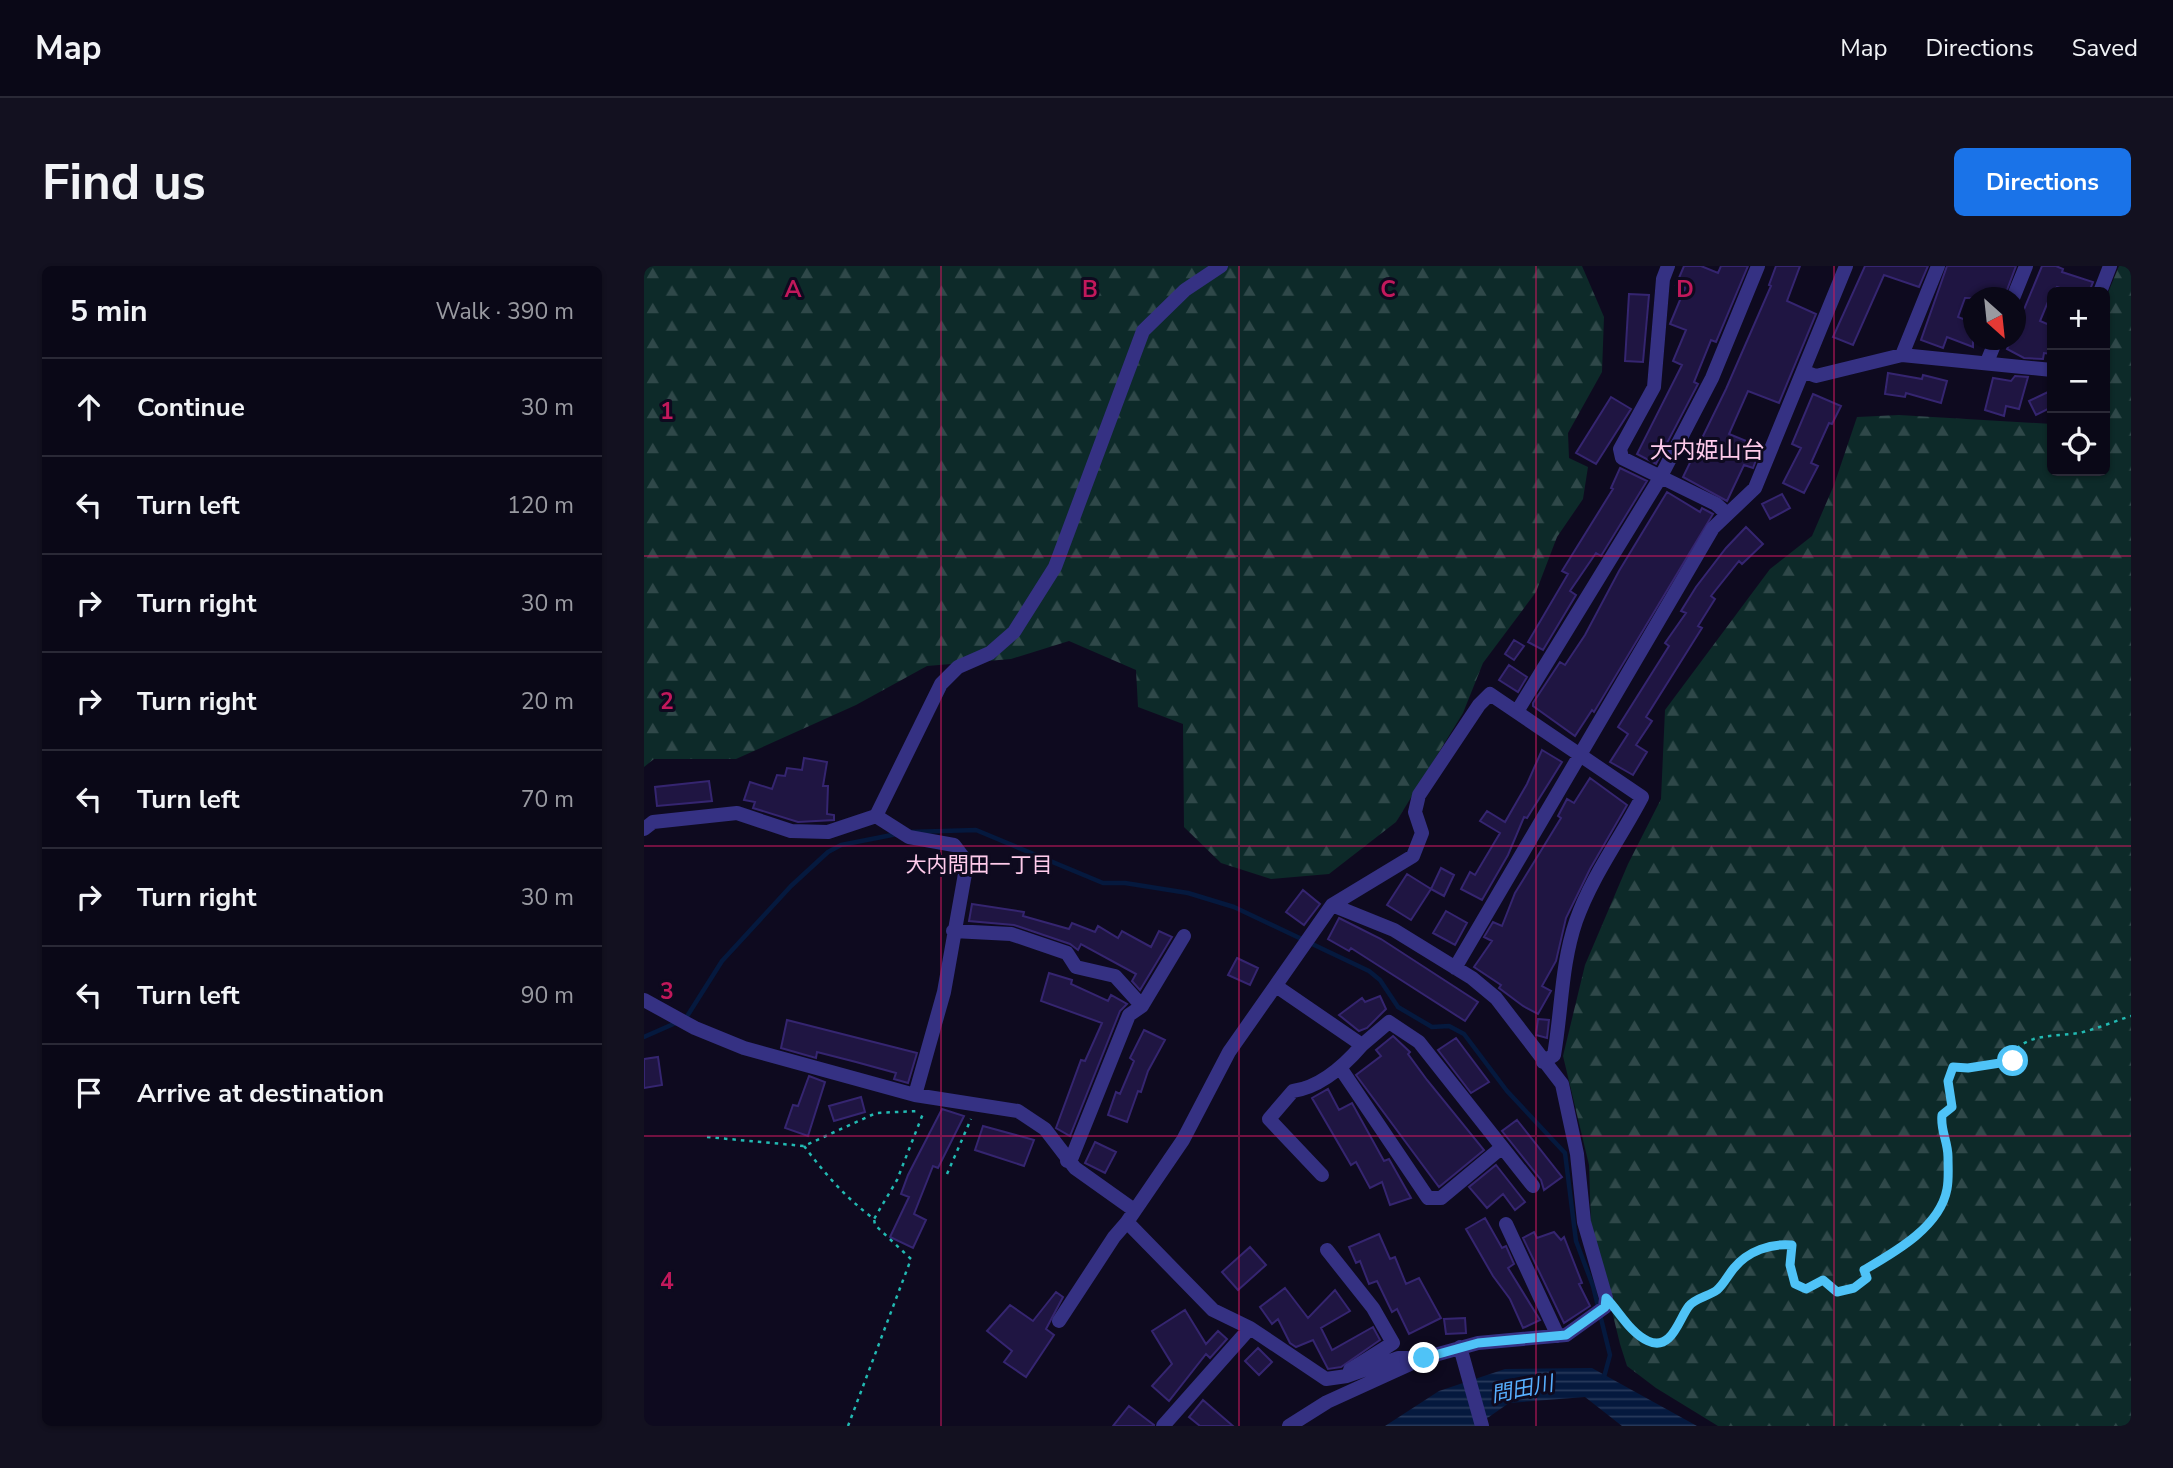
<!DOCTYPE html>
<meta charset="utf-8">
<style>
body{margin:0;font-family:"Nunito Sans","Noto Sans JP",sans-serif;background:#131120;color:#f1f3f6}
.controls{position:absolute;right:21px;top:21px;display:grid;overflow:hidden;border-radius:10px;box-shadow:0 2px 5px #0004}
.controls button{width:63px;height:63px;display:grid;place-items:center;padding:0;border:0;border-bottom:2px solid #2a2936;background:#0a0817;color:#f1f3f6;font:35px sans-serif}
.compass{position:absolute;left:1319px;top:21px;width:63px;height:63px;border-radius:50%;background:#0a0817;box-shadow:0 2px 5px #0004;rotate:153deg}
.stop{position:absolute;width:21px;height:21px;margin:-16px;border:5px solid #4fc3f7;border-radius:50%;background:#fff}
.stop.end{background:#4fc3f7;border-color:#fff;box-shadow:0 2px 7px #0008}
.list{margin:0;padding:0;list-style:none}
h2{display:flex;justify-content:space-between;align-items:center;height:91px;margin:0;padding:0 28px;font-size:30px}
h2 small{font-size:23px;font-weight:400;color:#999aa1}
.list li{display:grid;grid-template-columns:46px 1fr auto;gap:21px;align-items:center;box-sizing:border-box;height:98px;padding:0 28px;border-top:2px solid #2a2936}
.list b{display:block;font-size:26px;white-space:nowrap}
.list em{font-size:23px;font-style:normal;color:#999aa1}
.icon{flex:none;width:38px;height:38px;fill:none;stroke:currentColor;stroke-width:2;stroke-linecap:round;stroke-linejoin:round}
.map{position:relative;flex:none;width:1487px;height:1160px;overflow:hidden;border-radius:10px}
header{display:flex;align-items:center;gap:42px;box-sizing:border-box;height:98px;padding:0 35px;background:#0a0817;border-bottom:2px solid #2a2936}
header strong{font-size:33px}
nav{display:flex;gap:38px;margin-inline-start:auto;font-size:24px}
.intro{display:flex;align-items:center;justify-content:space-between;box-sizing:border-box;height:168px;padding:0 42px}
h1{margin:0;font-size:49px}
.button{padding:18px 32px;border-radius:10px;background:#1a73e8;color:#fff;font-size:24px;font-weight:700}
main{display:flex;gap:42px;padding:0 42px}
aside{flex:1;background:#0a0817;border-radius:10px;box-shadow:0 2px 5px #0004}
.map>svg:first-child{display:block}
.forest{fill:url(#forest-firs)}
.water{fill:url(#water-rules)}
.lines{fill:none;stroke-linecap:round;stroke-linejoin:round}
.stream{stroke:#05193e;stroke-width:4.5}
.building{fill:#1f1542;stroke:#352570;stroke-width:2}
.path{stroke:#22b9b2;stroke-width:2.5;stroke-dasharray:3.5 5;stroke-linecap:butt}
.minor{stroke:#353183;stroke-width:14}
.route{stroke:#4fc3f7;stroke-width:9}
.grid{fill:none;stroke:#c2185b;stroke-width:2;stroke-opacity:0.55}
.labels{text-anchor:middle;stroke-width:6;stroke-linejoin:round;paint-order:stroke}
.neighbourhood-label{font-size:21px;fill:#ffcbeb;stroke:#0e0a1f}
.water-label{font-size:21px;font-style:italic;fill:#57afff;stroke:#0e0a1f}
.quarter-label{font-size:23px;fill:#ffcbeb;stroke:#0e0a1f}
.grid-label{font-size:23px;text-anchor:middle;font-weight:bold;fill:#c2185b;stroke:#0e0a1f;stroke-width:6;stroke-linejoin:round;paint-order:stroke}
</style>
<header>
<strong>Map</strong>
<nav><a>Map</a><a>Directions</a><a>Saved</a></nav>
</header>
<div class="intro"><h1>Find us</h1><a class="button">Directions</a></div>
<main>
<aside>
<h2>5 min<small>Walk · 390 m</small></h2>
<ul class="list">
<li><svg class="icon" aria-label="ahead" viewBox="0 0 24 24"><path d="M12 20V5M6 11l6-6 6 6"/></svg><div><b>Continue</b></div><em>30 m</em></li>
<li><svg class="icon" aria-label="left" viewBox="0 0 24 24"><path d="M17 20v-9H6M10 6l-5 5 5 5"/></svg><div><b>Turn left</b></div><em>120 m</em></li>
<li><svg class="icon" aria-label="right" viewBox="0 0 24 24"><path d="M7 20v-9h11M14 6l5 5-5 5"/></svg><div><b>Turn right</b></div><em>30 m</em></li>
<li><svg class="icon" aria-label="right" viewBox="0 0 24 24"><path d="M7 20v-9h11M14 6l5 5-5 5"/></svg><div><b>Turn right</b></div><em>20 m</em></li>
<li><svg class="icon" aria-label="left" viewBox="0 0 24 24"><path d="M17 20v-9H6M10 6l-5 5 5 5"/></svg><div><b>Turn left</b></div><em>70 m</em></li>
<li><svg class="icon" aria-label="right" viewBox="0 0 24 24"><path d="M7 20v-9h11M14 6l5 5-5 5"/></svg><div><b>Turn right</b></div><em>30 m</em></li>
<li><svg class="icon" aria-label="left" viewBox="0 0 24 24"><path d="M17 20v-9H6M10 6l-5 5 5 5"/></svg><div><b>Turn left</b></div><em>90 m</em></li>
<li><svg class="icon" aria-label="arrive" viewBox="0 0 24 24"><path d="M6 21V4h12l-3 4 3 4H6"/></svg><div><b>Arrive at destination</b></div></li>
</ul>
</aside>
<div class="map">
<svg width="1487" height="1160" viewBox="0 0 1487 1160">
<defs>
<pattern id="forest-firs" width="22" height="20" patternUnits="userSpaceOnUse" patternTransform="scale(1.75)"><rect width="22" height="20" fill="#0d2a29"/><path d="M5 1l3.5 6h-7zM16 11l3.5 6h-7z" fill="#2f4849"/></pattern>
<pattern id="water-rules" width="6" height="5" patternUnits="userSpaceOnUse" patternTransform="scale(1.75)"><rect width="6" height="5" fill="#05193e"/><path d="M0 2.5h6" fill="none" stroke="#28395b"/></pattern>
</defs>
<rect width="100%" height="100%" fill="#0e0a1f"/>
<path class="forest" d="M0,0h938l22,51 -2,55 -34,61 1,25 19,9 -5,32 -26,38 -21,55 -53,71 -20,50 -67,109 -67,52 -58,5 -50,-16 -37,-36 -1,-103 -45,-17 -2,-37 -67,-29 -58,18 -84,7 -71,39 -120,54h-82l-10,8z
M1475,0h12v1160h-413l-62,-38 -29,-22 -7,-22 -29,-119 -2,-60 -26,-109 22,-91 43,-101 33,-65 4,-89 105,-141 42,-33 22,-51 23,-68 42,-2 153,9v47h53v-171z"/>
<path class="water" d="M948,1102l105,58h-75l-37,-29 -76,6 -33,23h-91l54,-35 66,-22z"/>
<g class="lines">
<path class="stream" d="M266,566l66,-2 127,53h22l63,10 46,14 135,64 11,9 18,27 34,20 17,-1 15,8 43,57 58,62 11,88 17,45 17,69 -6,22
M42,752l36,-57 69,-75 37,-34 13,-7 56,-11
M0,771l34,-15"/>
</g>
<path class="building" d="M1040,0h17l17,7 3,-7h27l-32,76 -5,-2 -17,42 4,2 -42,80 -19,-10 45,-89 -9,-4 13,-31 -16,-6 15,-36 -9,-3z
M1132,0h24l-13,35 29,13 -37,89 -31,-12 -19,43 32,13 -8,21 -9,-3 -17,36 -44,-24 43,-88 45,-103 -2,-1z
M1221,0h63l-9,21 -35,-12 -31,70 -20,-8z
M1303,0h69l-12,32h-39l-7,19 15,6v24l-26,-10 -4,11 -22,-8z
M1398,0h14l7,3 -1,3 31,10 -4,10h-18l-14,-5 -5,5 -12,29 12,5v28l-8,-1 -1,6 -19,-1 -17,-9 4,-9h4v-9z
M985,28l20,1 -6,67 -18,-1z
M1244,107l34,6 1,-4 24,6 -6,22 -35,-10 -1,4 -20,-3z
M1371,110l13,1 -9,32 -13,-3 -2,10 -19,-6 8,-32 18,3z
M1404,126l4,15 -16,8 -7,-14z
M1169,128l28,12 -9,18 -3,-1 -18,40 7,3 -14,27 -21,-10 18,-35 -9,-4z
M967,131l20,12 -35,55 -20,-11z
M976,202l27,13 -46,75 -5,-3 -26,38 6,4 -33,55 -15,-8 40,-68 -6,-3 51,-82 -2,-1z
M1023,226l33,20 2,-4 11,6 -119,198 -2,-2 -17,26 -42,-30v-3l27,-41 5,3 20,-30 34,-64z
M1138,228l8,14 -20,11 -8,-15z
M1102,261l17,17 -21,20 -3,-3 -28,35 4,3 -17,27 4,2 -56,89 6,4 -16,24 11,7 -14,23 -23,-13 18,-28 -10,-7 51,-81 -4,-3 21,-30 -5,-2 15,-24 30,-39z
M870,374l10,6 -10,14 -9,-6z
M865,399l18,12 -9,15 -19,-12z
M898,484l20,12 -35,56 -3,-1 -16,38 -26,45 -21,-11 9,-17 5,3 25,-42 -20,-12 7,-10 18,11 22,-38z
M160,492l23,4 -4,24h5l-1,28 7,1v5l-36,2 -45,-14 2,-6 -11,-2 6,-18 22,7 5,-14 8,1 2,-8 15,2z
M946,512l37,27 -37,64 -24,49 -10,43 -14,25 9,5 -13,23 -15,-8 -24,-18 2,-3 -27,-18 18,-26 -8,-4 9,-15 9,4 13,-33 46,-75 -3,-2 9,-17 7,4z
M65,515l3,20 -55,5 -2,-19z
M797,602l13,7 -10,21 -13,-7z
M763,608l24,15 -20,31 -24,-15z
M659,624l17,14 -16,21 -18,-13z
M328,638l52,8 -1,4 46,13 3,-6 23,9 3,-6 20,12 4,-7 29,16 8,-16 13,6 -32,53 -8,-9 4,-7 -55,-30 -3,6 -8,-6 -56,-19 -45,-4z
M802,645l21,12 -12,22 -22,-12z
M695,652l42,21 97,63 -13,19 -114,-73 -2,3 -21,-12z
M593,692l21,10 -8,17 -22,-10z
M405,707l23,7 -1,4 37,17 3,-6 16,9 -7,7 -50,125 -14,-8 25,-68 4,1 17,-38 -61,-22z
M736,730l6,13 -19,19 -8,3 -20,-16 23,-17 3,4z
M894,753l11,1 -2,18 -11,-3z
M143,754l130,33 -9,30 -14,-4 2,-6 -40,-11 -39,-10 -1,6 -35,-10z
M500,764l21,10 -17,31 -7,21 -3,-1 -11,31 -19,-7 8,-23 4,2 14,-33 -4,-3z
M749,770l17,16 -2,2 19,26 57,70 -45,37 -83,-112 25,-19 -5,-6z
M812,772l33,44 -18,11 -33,-43z
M14,791l4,28 -18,3v-29z
M165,810l16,6 -17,54 -23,-8 8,-23 5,1z
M684,823l11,21 13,-7 32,58 5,-2 22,39 -21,7 -8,-23 -12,6 -14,-26 -5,3 -39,-67z
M217,831l4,15 -31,9 -5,-15z
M298,843l22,7 -26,52 -5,-2 -19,48 12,6 -13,28 -23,-11 19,-40 -8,-3 7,-19z
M873,854l45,57 -18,13 -3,-10 -39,-49z
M339,860l51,14 -10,26 -49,-16z
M451,876l21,10 -11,21 -20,-10z
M852,899l29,37 -10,8 -12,-16 -16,14 -18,-21z
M841,952l17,30 4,-2 8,18 -6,4 32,52 -17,8 -13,-29 -17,-23 -27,-47z
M890,966l3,6 17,-6 7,8 3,-3 18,46 -3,1 11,22 -26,17 -41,-85z
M735,968l11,25 5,-2 11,27 13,-6 22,40 -32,16 -12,-25 -5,3 -15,-31 -8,3 -9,-23 -4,2 -7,-16z
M606,981l16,18 -28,25 -16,-18z
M641,1022l23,30 27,-28 15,21 -29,17 11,22 41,-23 7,13 -39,27 -13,2 -15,-29 -17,7 -6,-4 -12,-24 -6,5 -12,-17z
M412,1026l7,5 -17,32 8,6 -28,42 -22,-15 8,-11 -25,-20 23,-26 23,16z
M541,1044l21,34 12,-13 9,8 -17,19 -4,-4 -37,47 -17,-15 20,-22 -20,-33z
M821,1052l1,15 -20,1 -2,-15z
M614,1082l14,14 -13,13 -14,-14z
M559,1134l30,26h-33l-11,-9z
M485,1140l25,19v1h-41z"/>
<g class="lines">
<path class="path" d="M63,871l97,9 72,-33 42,-2
M160,880c21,28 42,52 70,73l23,-39 27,-69
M303,908l24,-55
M975,1046c16,24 41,44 61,12 4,-5 5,-14 10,-19 7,-7 20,-9 28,-16 7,-6 10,-15 16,-22 15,-16 37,-24 58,-22l-2,20 5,19 11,5 17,-9 14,12 17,-4 13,-10 -3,-8c31,-19 76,-42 83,-81 2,-10 1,-22 1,-32 0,-16 -8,-27 -6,-42l10,-8 -4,-26 5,-14 15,1 45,-7 -2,-6c18,-24 46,-17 72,-23 16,-4 32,-11 48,-16
M204,1160l63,-167 -36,-34 -1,-6"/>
<path class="minor" d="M1024,0l-5,13 -9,108 -34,62 2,9 94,46 11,10
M1456,26l10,-26
M1369,32l13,-32
M1258,89l36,-89
M1343,96l9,-22
M1161,106l11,4 86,-21 150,15
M874,444l142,-232 52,-100 46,-112
M232,550l33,21 45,8 9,12 3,11 -22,124 -29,103
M0,563l9,-7 84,-9 54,18 37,1 48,-16 65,-132 17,-17 32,-14 24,-21 41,-65 88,-236 42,-41 36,-24
M688,639l62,25 78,48 24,20 66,86 15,70 7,68 22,76 -1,9 -39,28 -88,8 -54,15h-26l-51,18 -21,3 -76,-51 -37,-18 -86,-88 56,-82 46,-88 103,-147 81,-49 9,-23 -7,-21 4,-17 60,-90 11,-11 152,103c-22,42 -50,79 -66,124 -15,44 -14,88 -22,134l-11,7
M309,665l58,3 56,19 9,14 39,9 27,30
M811,702l258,-440 42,-40 91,-222
M632,720l86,59 27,-23 30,20 114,144
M0,734l51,28 49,20 171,47 103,16 27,18 30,39 59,42
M697,803l87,129h13l60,-50
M423,895l5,-4 57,-142 13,-9 42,-70
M678,909l-53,-56 24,-28c28,-4 51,-25 69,-46
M862,958l52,112
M683,984l46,58 20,35 -43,27
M415,1055l55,-84 13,-15
M816,1081l22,79
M519,1160l87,-98
M645,1160l38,-24 90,-41"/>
</g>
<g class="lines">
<path class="route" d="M780,1092l54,-15 88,-8 39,-28 1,-9c13,13 24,35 42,43 24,11 31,-23 41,-35 6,-8 20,-10 28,-16 7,-6 11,-15 17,-22 14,-17 37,-25 58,-23l-2,20 5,19 11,5 17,-9 14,12 17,-4 13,-10 -3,-8c31,-18 76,-43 83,-81 2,-10 1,-22 1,-32 0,-16 -8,-27 -6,-42l10,-8 -4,-26 5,-14 15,1 45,-7"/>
</g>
<path class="grid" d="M297,0v1160M595,0v1160M892,0v1160M1190,0v1160M0,290h1487M0,580h1487M0,870h1487"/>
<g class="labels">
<g class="neighbourhood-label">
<text x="335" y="606">大内問田一丁目</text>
</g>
<g class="water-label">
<text transform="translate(878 1123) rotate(-11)" y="7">問田川</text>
</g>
<g class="quarter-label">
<text x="1063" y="192">大内姫山台</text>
</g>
</g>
<g class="grid-label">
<text x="149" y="31">A</text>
<text x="446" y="31">B</text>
<text x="744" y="31">C</text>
<text x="1041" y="31">D</text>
<text x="23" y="153">1</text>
<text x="23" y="443">2</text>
<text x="23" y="733">3</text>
<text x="23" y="1023">4</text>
</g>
</svg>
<div class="controls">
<button>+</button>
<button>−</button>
<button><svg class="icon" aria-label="locate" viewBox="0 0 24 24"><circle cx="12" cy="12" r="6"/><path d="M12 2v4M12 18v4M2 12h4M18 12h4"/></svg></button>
</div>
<svg class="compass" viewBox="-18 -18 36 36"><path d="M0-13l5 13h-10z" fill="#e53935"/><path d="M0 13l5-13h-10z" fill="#999aa1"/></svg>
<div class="stop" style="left:1369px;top:795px"></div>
<div class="stop end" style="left:780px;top:1092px"></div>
</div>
</main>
